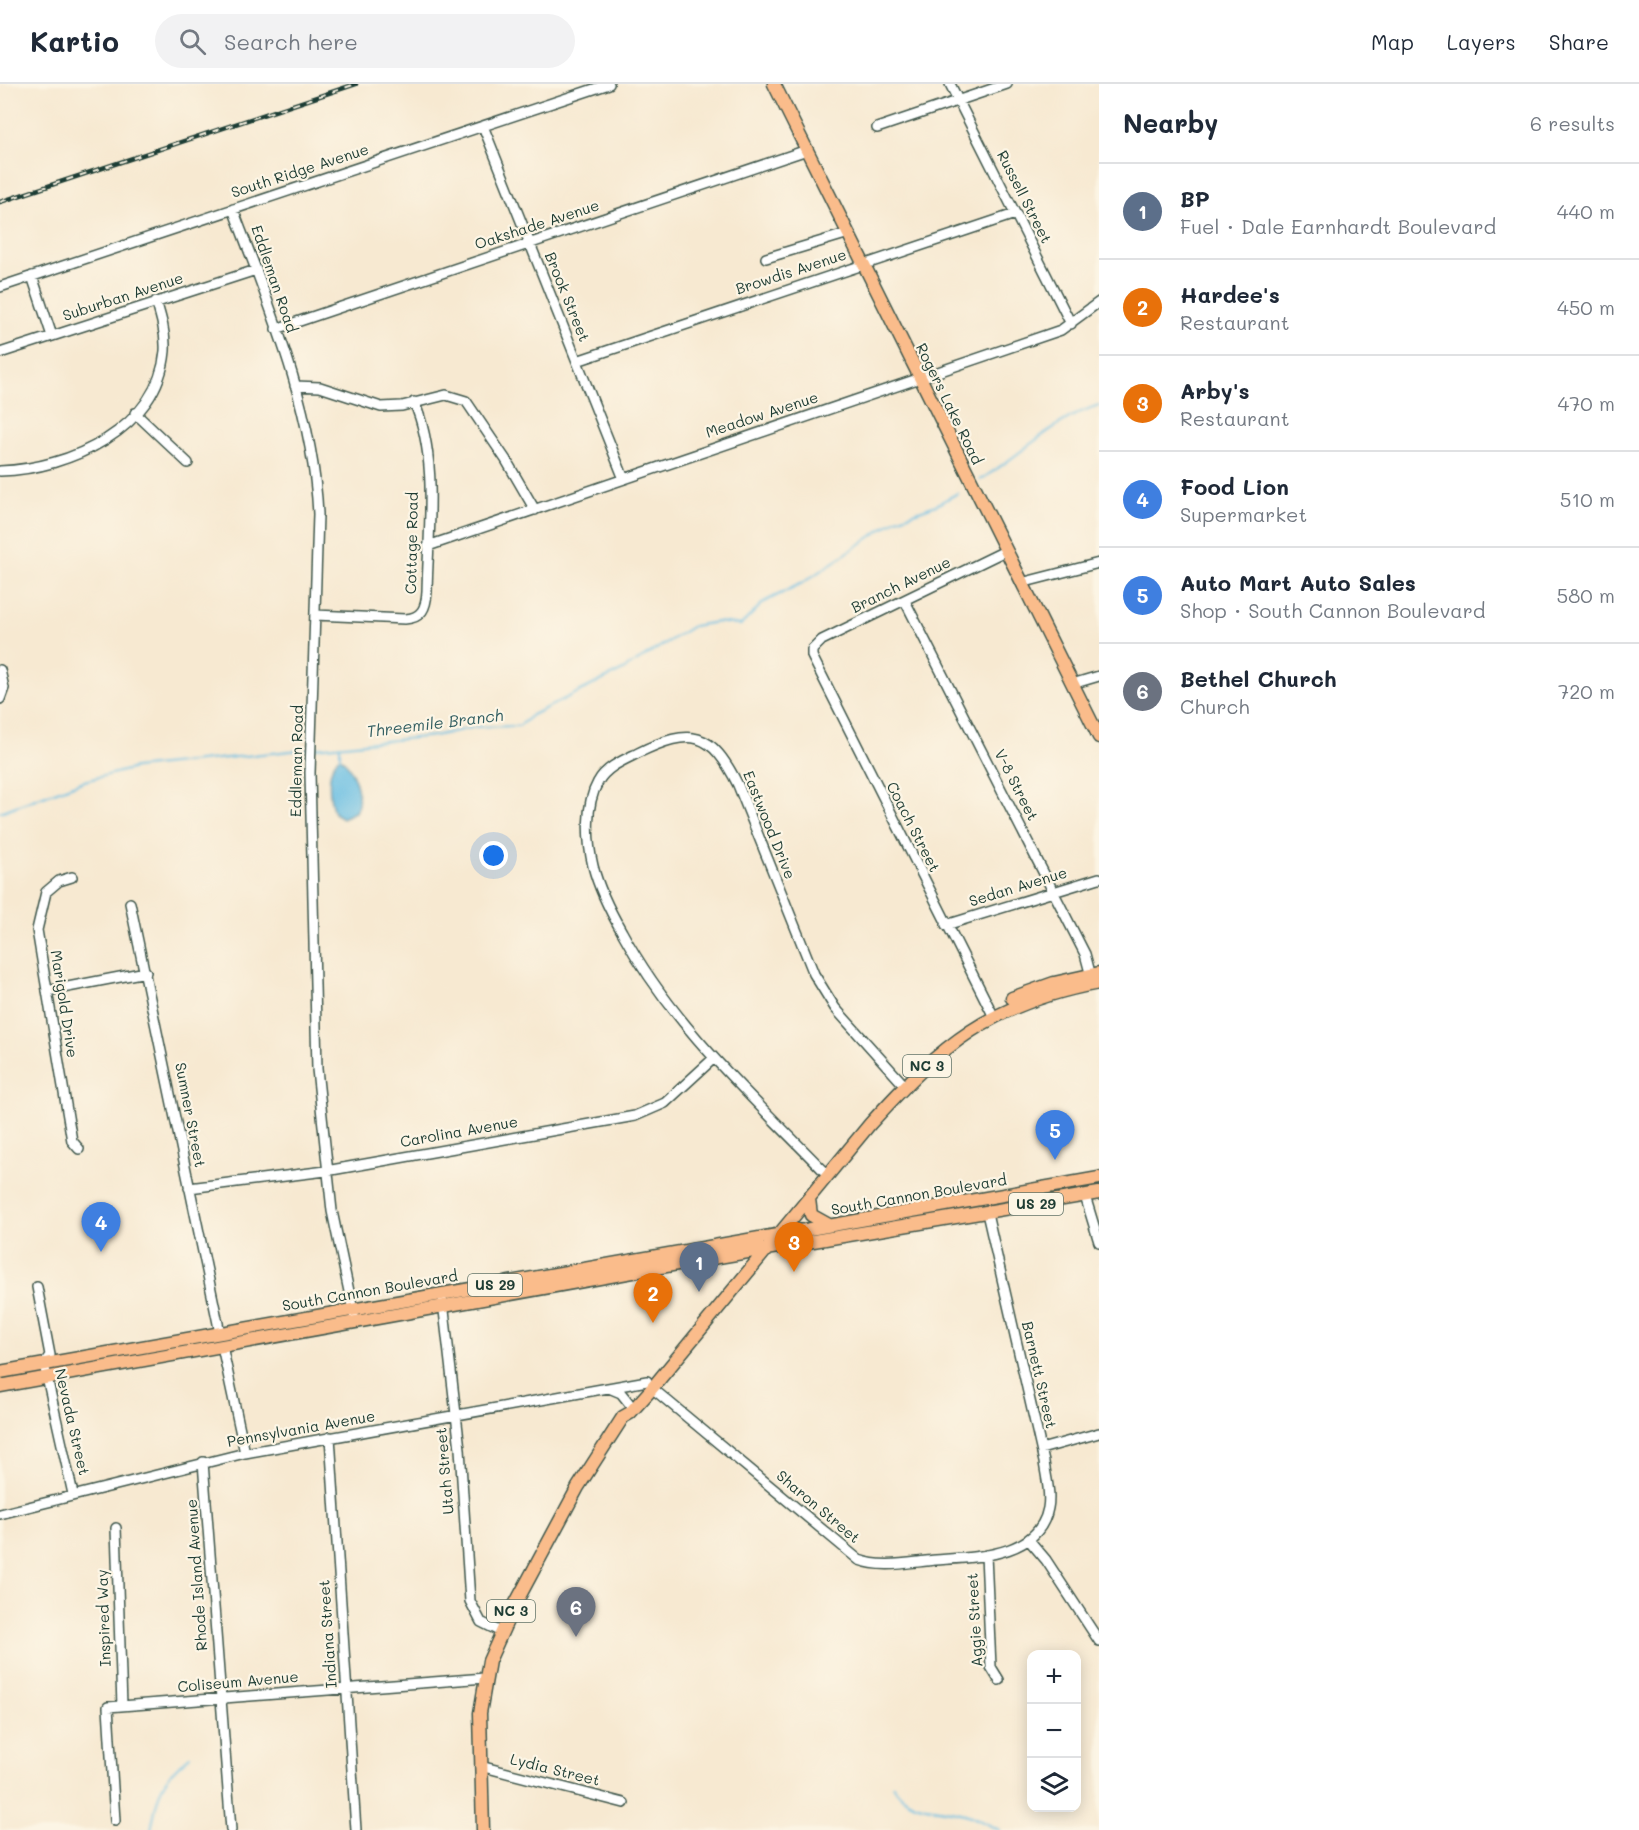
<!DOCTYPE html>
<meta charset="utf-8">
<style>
body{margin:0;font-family:Mali,sans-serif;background:#f2f2f3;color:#1f2937}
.controls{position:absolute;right:18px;bottom:18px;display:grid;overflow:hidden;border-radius:12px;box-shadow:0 3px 15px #0003}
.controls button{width:54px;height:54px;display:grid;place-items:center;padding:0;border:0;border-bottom:2px solid #e0e1e3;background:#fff;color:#1f2937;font:30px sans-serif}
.you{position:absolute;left:494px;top:772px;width:21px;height:21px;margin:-15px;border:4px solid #fff;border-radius:50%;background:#1a73e8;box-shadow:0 0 0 9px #1a73e833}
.badge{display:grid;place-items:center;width:39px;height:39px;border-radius:50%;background:#b5179e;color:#fff;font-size:20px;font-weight:700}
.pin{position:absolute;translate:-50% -50px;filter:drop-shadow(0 2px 3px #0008)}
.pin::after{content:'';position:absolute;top:32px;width:21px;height:18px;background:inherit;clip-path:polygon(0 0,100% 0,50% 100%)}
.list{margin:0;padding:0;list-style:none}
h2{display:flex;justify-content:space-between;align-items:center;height:78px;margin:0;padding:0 24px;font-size:26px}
h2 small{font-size:20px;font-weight:400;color:#747a83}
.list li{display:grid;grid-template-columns:39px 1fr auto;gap:18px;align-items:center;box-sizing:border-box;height:96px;padding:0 24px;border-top:2px solid #e0e1e3}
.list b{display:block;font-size:22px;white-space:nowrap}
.list p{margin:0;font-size:20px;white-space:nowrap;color:#747a83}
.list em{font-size:20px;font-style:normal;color:#747a83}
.icon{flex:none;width:33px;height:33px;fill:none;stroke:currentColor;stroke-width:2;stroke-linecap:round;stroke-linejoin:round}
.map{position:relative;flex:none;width:1099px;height:1746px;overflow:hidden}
header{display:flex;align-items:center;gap:36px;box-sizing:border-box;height:84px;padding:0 30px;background:#fff;border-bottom:2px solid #e0e1e3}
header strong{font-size:28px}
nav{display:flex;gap:33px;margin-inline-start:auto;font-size:21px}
.search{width:420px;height:54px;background:#f2f2f3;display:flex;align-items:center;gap:15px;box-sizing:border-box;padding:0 21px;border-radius:33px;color:#747a83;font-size:22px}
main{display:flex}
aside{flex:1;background:#fff}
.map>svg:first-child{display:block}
.water{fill:#66bde3;stroke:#427d8c;stroke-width:1.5}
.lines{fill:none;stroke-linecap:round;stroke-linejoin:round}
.stream{stroke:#66bde3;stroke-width:2}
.minor-casing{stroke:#3f574c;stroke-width:12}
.major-casing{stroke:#3f574c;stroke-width:15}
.minor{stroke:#fff;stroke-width:9}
.major{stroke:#fabc8b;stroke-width:12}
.rail-casing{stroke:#1f3d34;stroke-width:4.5}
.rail{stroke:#fcf5e5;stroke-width:2;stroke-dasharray:7;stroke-linecap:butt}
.labels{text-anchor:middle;stroke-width:4.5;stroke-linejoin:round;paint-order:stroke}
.shield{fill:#fcf5e5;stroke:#617469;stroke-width:1.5}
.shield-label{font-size:14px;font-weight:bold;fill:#1f3d34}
.street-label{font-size:15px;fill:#1f3d34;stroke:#fcf5e5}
.water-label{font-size:16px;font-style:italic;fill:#315d60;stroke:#fcf5e5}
</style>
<header>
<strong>Kartio</strong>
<div class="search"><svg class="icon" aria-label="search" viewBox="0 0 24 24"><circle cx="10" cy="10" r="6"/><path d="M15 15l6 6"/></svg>Search here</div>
<nav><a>Map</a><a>Layers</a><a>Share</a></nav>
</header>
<main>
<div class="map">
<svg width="1099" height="1746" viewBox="0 0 1099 1746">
<rect width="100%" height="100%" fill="#fcf5e5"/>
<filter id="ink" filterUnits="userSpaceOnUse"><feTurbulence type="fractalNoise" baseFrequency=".0167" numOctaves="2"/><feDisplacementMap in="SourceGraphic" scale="12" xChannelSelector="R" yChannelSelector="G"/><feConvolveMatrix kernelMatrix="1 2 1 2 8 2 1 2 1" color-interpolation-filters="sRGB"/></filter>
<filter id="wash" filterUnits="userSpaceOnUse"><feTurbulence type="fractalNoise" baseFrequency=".008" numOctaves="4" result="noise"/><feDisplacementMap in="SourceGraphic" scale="24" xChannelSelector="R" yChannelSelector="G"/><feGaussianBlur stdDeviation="1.35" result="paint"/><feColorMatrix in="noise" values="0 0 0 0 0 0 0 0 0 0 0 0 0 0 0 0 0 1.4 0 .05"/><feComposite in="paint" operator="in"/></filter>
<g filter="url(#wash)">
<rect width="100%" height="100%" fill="#f7e9d1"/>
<path class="water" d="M340,673c13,10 24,41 15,55l-13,6 -8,-5c-5,-15 -9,-46 6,-56z"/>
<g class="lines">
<path class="stream" d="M980,396c40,-24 74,-61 119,-75
M340,662v12
M315,664l119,-12 42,-9 43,-1 13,-11 91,-45 70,-44 24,-4 24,3 23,-23 40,-20 93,-63 39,-14 22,-12
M0,728l84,-31 51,-13 174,-19
M893,1701c15,27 45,21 72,29 12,4 23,11 35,16
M151,1746c7,-36 8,-50 39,-74"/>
</g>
</g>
<g filter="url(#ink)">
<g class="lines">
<defs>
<path id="minor" d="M950,0l121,240
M483,42l141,353
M877,44l130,-44
M233,125c37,98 80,200 85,305l-8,259 7,296 15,142 22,104
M766,174l83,-25
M32,192l20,60
M0,203l609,-203
M276,245l531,-179
M0,269l256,-83
M577,277l438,-147
M295,302l25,1 61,20 21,-1 44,-11 20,6 40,59 29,50
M135,329l53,50
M0,387c69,-2 158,-42 165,-120 1,-17 -4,-34 -9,-50
M428,462l633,-216 38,-28
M1021,499l78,-20
M905,517l180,353 7,26
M315,531l90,4c17,-1 21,-11 22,-27 1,-60 12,-134 -13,-190
M0,586l4,18 -4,11
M1072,600l27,-8
M72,793l-13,4 -13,11 -9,38 35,211 7,8
M130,819l90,430
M946,841l153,-47
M47,907l99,-19
M993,931l-181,-359v-6l10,-10 183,-89
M823,1086c-73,-75 -151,-145 -201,-238 -12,-21 -23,-42 -29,-66 -6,-25 -8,-61 5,-84 8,-15 26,-22 40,-29 54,-26 73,-22 100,32l76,189 21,34 70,78
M189,1104l137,-17 309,-55 30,-13 49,-45
M1085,1112l14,46
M37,1203l13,68 -6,9 29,130
M443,1218l17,147 10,152 11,21 20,10
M222,1262l23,107
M609,1304l12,5 8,10
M652,1304l207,172c24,9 52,2 77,0 39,-3 103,-3 112,-52 3,-15 -2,-31 -4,-46l-57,-249
M330,1353l26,393
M1041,1365l58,-16
M203,1378l28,368
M0,1430l245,-61 402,-72
M116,1444l6,178
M1029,1456l17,20 53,81
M986,1471l5,112 8,13
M480,1682l144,37
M115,1737l-7,-114 377,-29"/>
<path id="major" d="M774,0l325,653
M1012,914l42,-15 45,-10
M809,1115l2,16 18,10
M0,1288l1099,-194
M0,1302l683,-123 416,-70
M483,1746l-3,-117 9,-52 22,-49 67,-125 45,-70 7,-4 19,-21 221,-268c72,-80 121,-121 229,-141"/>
</defs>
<use href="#minor" class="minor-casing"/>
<use href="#major" class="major-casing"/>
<use href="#minor" class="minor"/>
<use href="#major" class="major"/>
<defs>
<path id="rail" d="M0,118l356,-118"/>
</defs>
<use href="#rail" class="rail-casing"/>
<use href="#rail" class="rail"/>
</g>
</g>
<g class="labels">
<g class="shield">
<rect x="903" y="971" width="48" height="22" rx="4.5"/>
<rect x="1009" y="1109" width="54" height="22" rx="4.5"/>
<rect x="468" y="1190" width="54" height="22" rx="4.5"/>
<rect x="487" y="1516" width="48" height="22" rx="4.5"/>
</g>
<g class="shield-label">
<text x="927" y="987">NC 3</text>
<text x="1036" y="1125">US 29</text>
<text x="495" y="1206">US 29</text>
<text x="511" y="1532">NC 3</text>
</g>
<g class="street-label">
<text transform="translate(300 87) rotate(-18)" y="5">South Ridge Avenue</text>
<text transform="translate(1024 113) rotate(63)" y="5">Russell Street</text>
<text transform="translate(537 141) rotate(-18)" y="5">Oakshade Avenue</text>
<text transform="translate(791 188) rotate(-18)" y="5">Browdis Avenue</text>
<text transform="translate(274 195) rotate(71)" y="5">Eddleman Road</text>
<text transform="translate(123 213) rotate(-18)" y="5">Suburban Avenue</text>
<text transform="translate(567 213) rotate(68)" y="5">Brook Street</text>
<text transform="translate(949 320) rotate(64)" y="5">Rogers Lake Road</text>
<text transform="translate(762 331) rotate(-18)" y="5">Meadow Avenue</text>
<text transform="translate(412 459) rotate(-89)" y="5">Cottage Road</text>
<text transform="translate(901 501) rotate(-26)" y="5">Branch Avenue</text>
<text transform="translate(297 677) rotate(-89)" y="5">Eddleman Road</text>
<text transform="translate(1016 701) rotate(63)" y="5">V-8 Street</text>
<text transform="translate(769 741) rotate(68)" y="5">Eastwood Drive</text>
<text transform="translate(913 743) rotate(63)" y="5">Coach Street</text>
<text transform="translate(1018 803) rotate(-17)" y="5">Sedan Avenue</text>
<text transform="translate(64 920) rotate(81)" y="5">Marigold Drive</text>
<text transform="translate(190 1031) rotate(79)" y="5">Sumner Street</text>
<text transform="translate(459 1048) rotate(-10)" y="5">Carolina Avenue</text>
<text transform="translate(919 1111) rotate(-10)" y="5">South Cannon Boulevard</text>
<text transform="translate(370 1207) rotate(-10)" y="5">South Cannon Boulevard</text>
<text transform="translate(1039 1291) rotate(77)" y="5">Barnett Street</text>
<text transform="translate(72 1338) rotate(77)" y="5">Nevada Street</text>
<text transform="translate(301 1345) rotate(-10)" y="5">Pennsylvania Avenue</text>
<text transform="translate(445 1387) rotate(-95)" y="5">Utah Street</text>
<text transform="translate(818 1423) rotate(40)" y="5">Sharon Street</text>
<text transform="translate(197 1491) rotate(-94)" y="5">Rhode Island Avenue</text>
<text transform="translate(104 1534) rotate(-92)" y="5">Inspired Way</text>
<text transform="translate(975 1536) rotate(-93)" y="5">Aggie Street</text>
<text transform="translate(328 1550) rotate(-94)" y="5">Indiana Street</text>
<text transform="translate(238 1598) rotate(-5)" y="5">Coliseum Avenue</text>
<text transform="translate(555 1686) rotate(14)" y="5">Lydia Street</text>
</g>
<g class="water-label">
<text transform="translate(435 639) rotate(-7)" y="6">Threemile Branch</text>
</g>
</g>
</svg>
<div class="controls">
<button>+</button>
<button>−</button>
<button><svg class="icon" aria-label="layers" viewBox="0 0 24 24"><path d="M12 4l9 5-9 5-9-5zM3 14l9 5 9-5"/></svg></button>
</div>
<div class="you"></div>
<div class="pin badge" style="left:699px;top:1208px;background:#5c6f8a">1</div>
<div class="pin badge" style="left:653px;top:1239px;background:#e8710a">2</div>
<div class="pin badge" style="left:794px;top:1188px;background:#e8710a">3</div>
<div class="pin badge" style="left:101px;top:1168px;background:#3f7fe0">4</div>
<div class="pin badge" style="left:1055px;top:1076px;background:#3f7fe0">5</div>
<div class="pin badge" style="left:576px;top:1553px;background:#6b7280">6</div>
</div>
<aside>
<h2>Nearby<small>6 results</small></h2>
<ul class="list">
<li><span class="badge" style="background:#5c6f8a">1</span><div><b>BP</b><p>Fuel · Dale Earnhardt Boulevard</p></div><em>440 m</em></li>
<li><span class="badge" style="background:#e8710a">2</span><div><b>Hardee's</b><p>Restaurant</p></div><em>450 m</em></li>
<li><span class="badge" style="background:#e8710a">3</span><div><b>Arby's</b><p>Restaurant</p></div><em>470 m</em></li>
<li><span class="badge" style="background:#3f7fe0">4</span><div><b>Food Lion</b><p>Supermarket</p></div><em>510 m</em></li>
<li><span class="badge" style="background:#3f7fe0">5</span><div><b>Auto Mart Auto Sales</b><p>Shop · South Cannon Boulevard</p></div><em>580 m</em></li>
<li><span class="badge" style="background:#6b7280">6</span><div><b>Bethel Church</b><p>Church</p></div><em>720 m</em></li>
</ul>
</aside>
</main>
